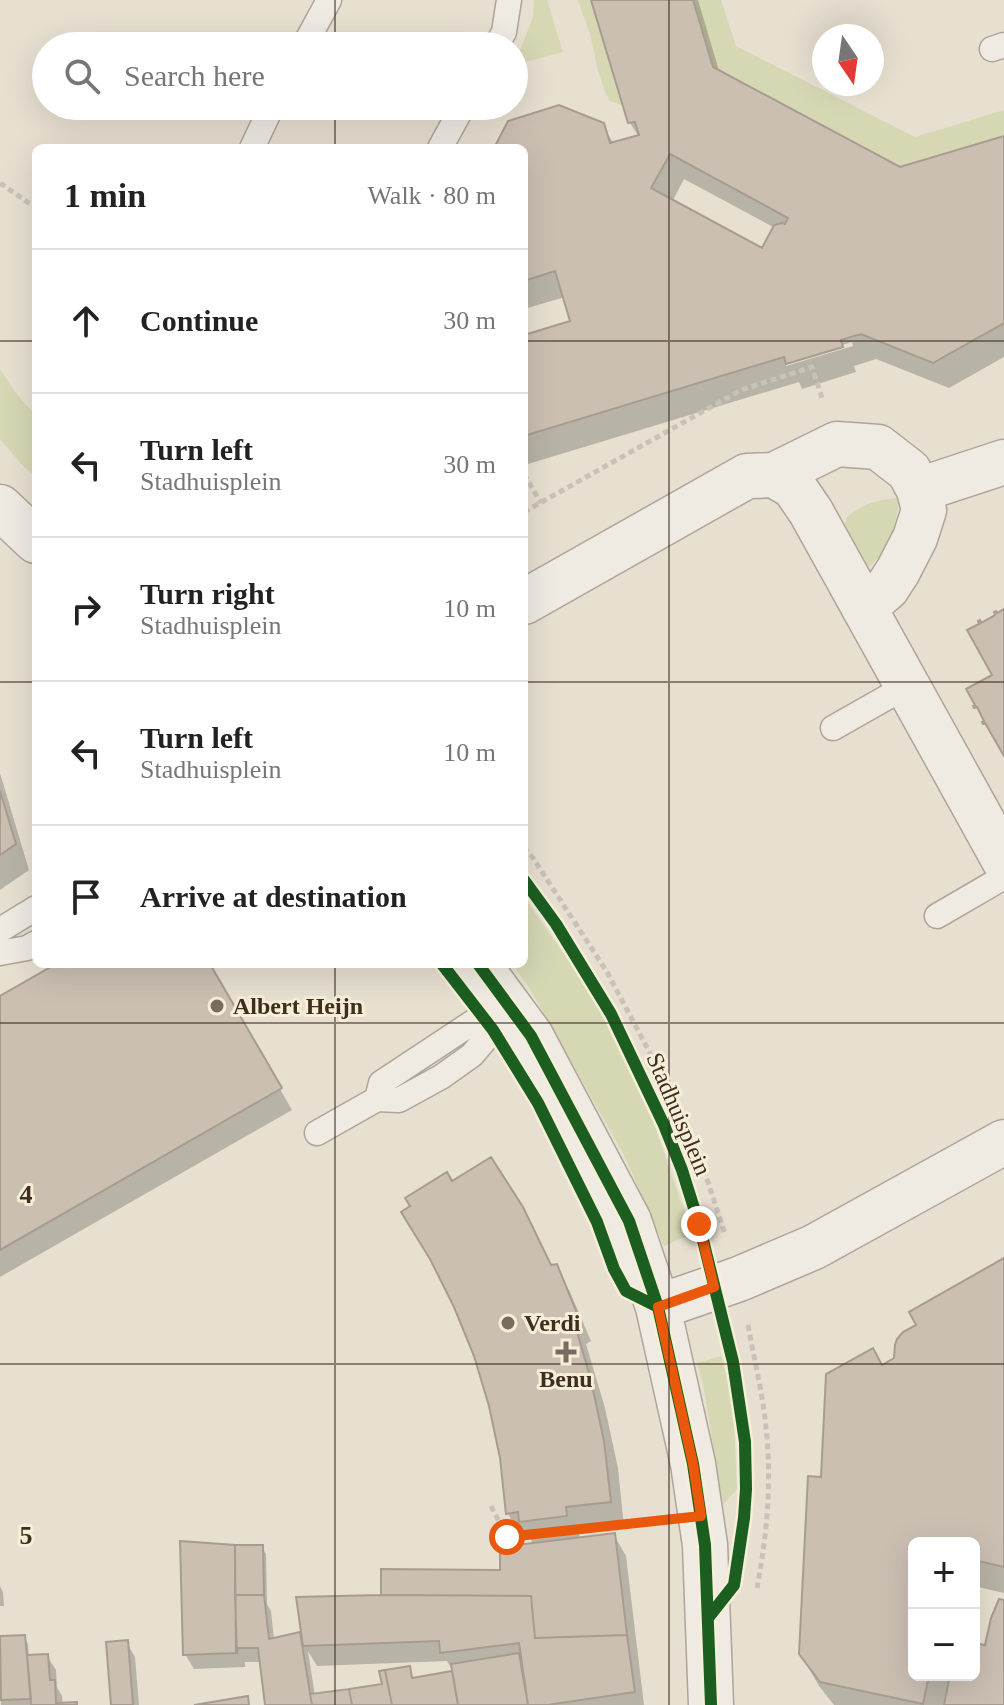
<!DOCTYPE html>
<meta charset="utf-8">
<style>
body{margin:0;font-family:"Times New Roman",serif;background:#f6f6f6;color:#222}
.controls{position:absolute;right:24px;bottom:24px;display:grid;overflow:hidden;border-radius:12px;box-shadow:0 8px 32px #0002}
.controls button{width:72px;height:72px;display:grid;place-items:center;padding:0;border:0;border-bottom:2px solid #e0e0e0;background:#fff;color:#222;font:40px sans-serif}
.compass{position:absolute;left:812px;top:24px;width:72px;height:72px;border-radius:50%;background:#fff;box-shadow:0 8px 32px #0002;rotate:167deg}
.stop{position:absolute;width:24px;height:24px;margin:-18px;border:6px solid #ea580c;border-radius:50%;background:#fff}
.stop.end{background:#ea580c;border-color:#fff;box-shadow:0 2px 8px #0008}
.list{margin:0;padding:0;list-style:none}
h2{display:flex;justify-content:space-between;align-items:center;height:104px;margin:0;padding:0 32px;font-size:34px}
h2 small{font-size:26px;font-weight:400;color:#767676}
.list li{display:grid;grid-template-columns:52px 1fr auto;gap:24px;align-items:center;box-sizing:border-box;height:144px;padding:0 32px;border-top:2px solid #e0e0e0}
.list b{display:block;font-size:30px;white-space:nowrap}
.list p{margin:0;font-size:26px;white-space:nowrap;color:#767676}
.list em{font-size:26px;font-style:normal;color:#767676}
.icon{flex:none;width:44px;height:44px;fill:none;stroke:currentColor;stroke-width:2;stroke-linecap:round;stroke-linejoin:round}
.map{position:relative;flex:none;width:1004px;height:1705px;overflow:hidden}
.search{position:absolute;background:#fff;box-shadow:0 8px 32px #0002;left:32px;top:32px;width:496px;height:88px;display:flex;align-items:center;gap:20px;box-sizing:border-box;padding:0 28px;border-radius:44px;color:#767676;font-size:30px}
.panel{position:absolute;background:#fff;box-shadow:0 8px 32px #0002;left:32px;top:144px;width:496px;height:824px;border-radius:12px}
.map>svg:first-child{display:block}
.green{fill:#d6d7b3}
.shadow{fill:#0003;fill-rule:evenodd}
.building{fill:#cbbfb2;stroke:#a89c90;stroke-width:2;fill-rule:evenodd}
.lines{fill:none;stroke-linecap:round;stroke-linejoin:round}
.service-casing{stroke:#ada599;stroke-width:27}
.minor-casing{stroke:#ada599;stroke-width:47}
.path{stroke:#c8c2b9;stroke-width:5;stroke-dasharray:6 4;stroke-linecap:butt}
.service{stroke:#efebe3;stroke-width:24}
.minor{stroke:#efebe3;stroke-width:44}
.cycleway-casing{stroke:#f7eed8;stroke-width:17}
.cycleway{stroke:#1b5e20;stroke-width:12}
.route{stroke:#ea580c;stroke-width:10}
.grid{fill:none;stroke:#3d2e20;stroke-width:2;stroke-opacity:0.55}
.poi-dot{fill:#786c5e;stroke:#f7eed8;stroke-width:3}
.labels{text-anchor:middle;stroke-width:6;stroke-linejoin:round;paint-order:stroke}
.poi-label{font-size:24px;font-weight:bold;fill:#3d2e20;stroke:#f7eed8;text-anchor:start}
.street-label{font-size:24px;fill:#3d2e20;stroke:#f7eed8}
.grid-label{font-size:26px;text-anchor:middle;font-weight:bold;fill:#3d2e20;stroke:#f7eed8;stroke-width:6;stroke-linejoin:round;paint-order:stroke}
</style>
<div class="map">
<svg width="1004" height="1705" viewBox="0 0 1004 1705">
<rect width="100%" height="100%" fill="#e7e0d1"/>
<path class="green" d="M534,0h13l16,52 -49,13 19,-48z
M578,0h13l32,106 -13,-5 -5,-9 -7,-21 -8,-37z
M693,0h28l15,46 179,91 89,-27v26l-104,31 -187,-100z
M0,369l16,24 20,23v61l-13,-11 -23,-27z
M900,497c-5,31 -10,59 -40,75l-16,-38 2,-16c18,-16 31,-17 54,-21z
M524,897l62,88 58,110 48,139 -28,12 -40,-91 -94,-166 -18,-25h12z
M721,1356l12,45 4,88 -14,16 -20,-121 -6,-21z"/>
<path class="shadow" d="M593,0h105l22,74 180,96 104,-32v219l-55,31 -73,-29 -22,7 2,6 -54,17 -3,-7 -271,82 -4,-5v-122l49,-15 -8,-25 -41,12v-161h-28l106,-23 12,19 25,-7 -9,-14zM684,179l91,49 -12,23 -91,-49zM852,342l1,4 -67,20v-4z
M0,773l29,97 -29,20z
M60,964h148l84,146 -292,167v-279z
M451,1183l85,52 16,32 4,-1 14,26 21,49 -5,3 19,64 13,60 6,59 -45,5 1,7 34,-4 12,21 18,149h-114l-4,-7 -1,7h-258l-6,-43h-16v5l-51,2 -9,-15 77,-106 4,6 1,50 4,7 3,28 25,-5 5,10 79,-47 119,-25 32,-27 -4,-7 -7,1 -15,-25 -6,-56zM308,1651l9,15 130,-5 7,12 -39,7 -7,-11 -23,16 -70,11z
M1004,1261v332l-30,-7v-43h-60v132h60v-30l13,3 17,-46v103h-170l-15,-19 -18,-32 22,-175 58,-112 15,-8z
M0,1586l3,6 1,14h-4z
M24,1637l4,7 1,13 18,-1 9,14 1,17 5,9 1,9h14h-76l-1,-16 3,5z
M127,1643l8,14 4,48h-26z"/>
<path class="building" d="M591,0h102l20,67 187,100 104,-31v187l-71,40 -72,-29 -20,6 2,7 -57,17 -2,-7 -260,79v-101l46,-14 -15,-50 -31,10v-133h-30l14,-27 51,-16 45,18 6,20 29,-8 -4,-13 -7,1zM670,154l118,64 -3,6 -3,-1 -8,2 -12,23 -111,-60z
M1004,609v147l-19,-33 -2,1 -1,-2 2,-1 -7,-14 -3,1 -1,-2 2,-1 -9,-16 26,-14 -25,-45 12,-6 -1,-3 2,-1 1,3 14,-8 -1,-3 2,-1 1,2z
M0,791l16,53 -16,11z
M56,964h154l72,124 -282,162v-254z
M491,1157l32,50 28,58 6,-1 21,52 -5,2 18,62 13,61 7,61 -45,5 1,9 -48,6 -1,-10 -12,2 -6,-56 -11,-52 -15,-50 -20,-49 -24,-48 -29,-47 9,-6 -5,-8 42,-26 5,9z
M1004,1258v309l-30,-7v-17h-60v132h15l-6,29 -103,-22 -21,-28 9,-178 13,1 5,-103 47,-26 9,17 12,-7 1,-13 2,-6 6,-7 13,-7 -7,-13z
M615,1533l12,102 -92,3 -4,-42 -150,-1v-26l119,1v-26h25z
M180,1541l55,4 1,108 -53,2z
M235,1545h28l1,50h-29z
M235,1595h29l5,44 31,-7 12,73h-47l-7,-57h-20l-1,6z
M381,1595l150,1 4,42 92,-3 8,57 -88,13h-19l-9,-62 -79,10 -1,-12 -136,5 -7,-49z
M999,1599l5,1v105h-60l6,-30h24v-32l11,2 6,-27z
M25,1635l6,64 -30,1 -1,-64z
M128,1640l5,65h-22l-5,-63z
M519,1653l9,52h-70l-7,-41z
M48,1654l2,26h5l1,23 21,-1v3h-46l-4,-50z
M410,1666l2,12 40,-7 6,34h-66l-7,-35z
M385,1670l7,35h-40l-3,-16 33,-5 -3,-13z
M349,1689l3,16h-40l-2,-11z
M248,1696l1,9h-55z"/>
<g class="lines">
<defs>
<path id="service" d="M304,46l25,-46
M496,46l8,-14 5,-32
M992,49l12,-4
M252,148l20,-42
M440,148l23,-42
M833,728l74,-42
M937,916l67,-39
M0,930l36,-22
M0,953l27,-5 9,-5
M377,1099l4,-16 124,-82
M317,1133l60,-34 22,1 42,-23 31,-22 21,-25 24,-13"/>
<path id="minor" d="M774,475l20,12 17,25 193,348
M0,507l36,34
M524,602l223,-126 27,-1 63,-31 41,3 31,24 10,19 85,-28
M864,608l23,-20 11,-17 17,-33 9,-28 -5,-20
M478,964l53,72 98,185 29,86 35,157 12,81 6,160
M658,1307l81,-28 75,-32 190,-105"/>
</defs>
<use href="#service" class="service-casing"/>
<use href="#minor" class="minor-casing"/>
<path class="path" d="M0,183l36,25
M524,474l17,29
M524,512l217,-122 71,-23 11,34
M524,847l9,11 74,114 63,119 38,91 17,52
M748,1325c6,34 15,69 18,103 6,54 1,107 -9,160
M491,1506l16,31 149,-16"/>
<use href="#service" class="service"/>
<use href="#minor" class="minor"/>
<defs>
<path id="cycleway" d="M524,880l32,44 55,90 53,111 18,45 17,54 34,138 12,80 1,47 -2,29 -10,67 -26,33
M442,964l51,66 45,73 59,119 17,47 12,22 32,16
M478,964l53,72 98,185 29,86 35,157 12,81 6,160"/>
</defs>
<use href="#cycleway" class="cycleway-casing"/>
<use href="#cycleway" class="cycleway"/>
</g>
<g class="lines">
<path class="route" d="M507,1537l194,-21 -8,-52 -35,-157 56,-20 -15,-63"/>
</g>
<path class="grid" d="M335,0v46M669,0v1705M335,106v42M0,341h36M524,341h480M0,682h36M524,682h480M335,964v741M0,1023h1004M0,1364h1004"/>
<g class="poi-dot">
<circle cx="217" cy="1006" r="8"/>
<circle cx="508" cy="1323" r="8"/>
<path d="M562 1340h8v8h8v8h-8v8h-8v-8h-8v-8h8z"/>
</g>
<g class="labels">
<g class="poi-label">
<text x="233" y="1014">Albert Heijn</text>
<text x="524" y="1331">Verdi</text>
<text x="566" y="1387" text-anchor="middle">Benu</text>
</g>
<g class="street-label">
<text transform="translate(679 1114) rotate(67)" y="8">Stadhuisplein</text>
</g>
</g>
<g class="grid-label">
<text x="26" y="1203">4</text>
<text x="26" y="1544">5</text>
</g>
</svg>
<div class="controls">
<button>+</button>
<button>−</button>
</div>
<svg class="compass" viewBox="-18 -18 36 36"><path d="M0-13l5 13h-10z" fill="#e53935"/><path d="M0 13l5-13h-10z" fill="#767676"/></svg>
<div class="stop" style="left:507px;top:1537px"></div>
<div class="stop end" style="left:699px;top:1224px"></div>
<div class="search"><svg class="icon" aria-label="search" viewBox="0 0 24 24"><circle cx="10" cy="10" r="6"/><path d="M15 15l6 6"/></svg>Search here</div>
<section class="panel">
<h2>1 min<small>Walk · 80 m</small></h2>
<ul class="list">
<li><svg class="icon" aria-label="ahead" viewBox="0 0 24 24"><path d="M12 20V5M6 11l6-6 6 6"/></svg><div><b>Continue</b></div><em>30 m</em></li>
<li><svg class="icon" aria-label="left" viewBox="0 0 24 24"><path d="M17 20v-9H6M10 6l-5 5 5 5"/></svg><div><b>Turn left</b><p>Stadhuisplein</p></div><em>30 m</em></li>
<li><svg class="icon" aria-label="right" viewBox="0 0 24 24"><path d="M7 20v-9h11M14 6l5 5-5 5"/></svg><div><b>Turn right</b><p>Stadhuisplein</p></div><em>10 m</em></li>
<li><svg class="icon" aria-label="left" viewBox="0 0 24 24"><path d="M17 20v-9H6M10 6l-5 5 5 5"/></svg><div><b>Turn left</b><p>Stadhuisplein</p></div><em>10 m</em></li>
<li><svg class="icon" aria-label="arrive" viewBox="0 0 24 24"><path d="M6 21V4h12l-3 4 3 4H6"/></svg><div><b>Arrive at destination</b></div></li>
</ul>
</section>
</div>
